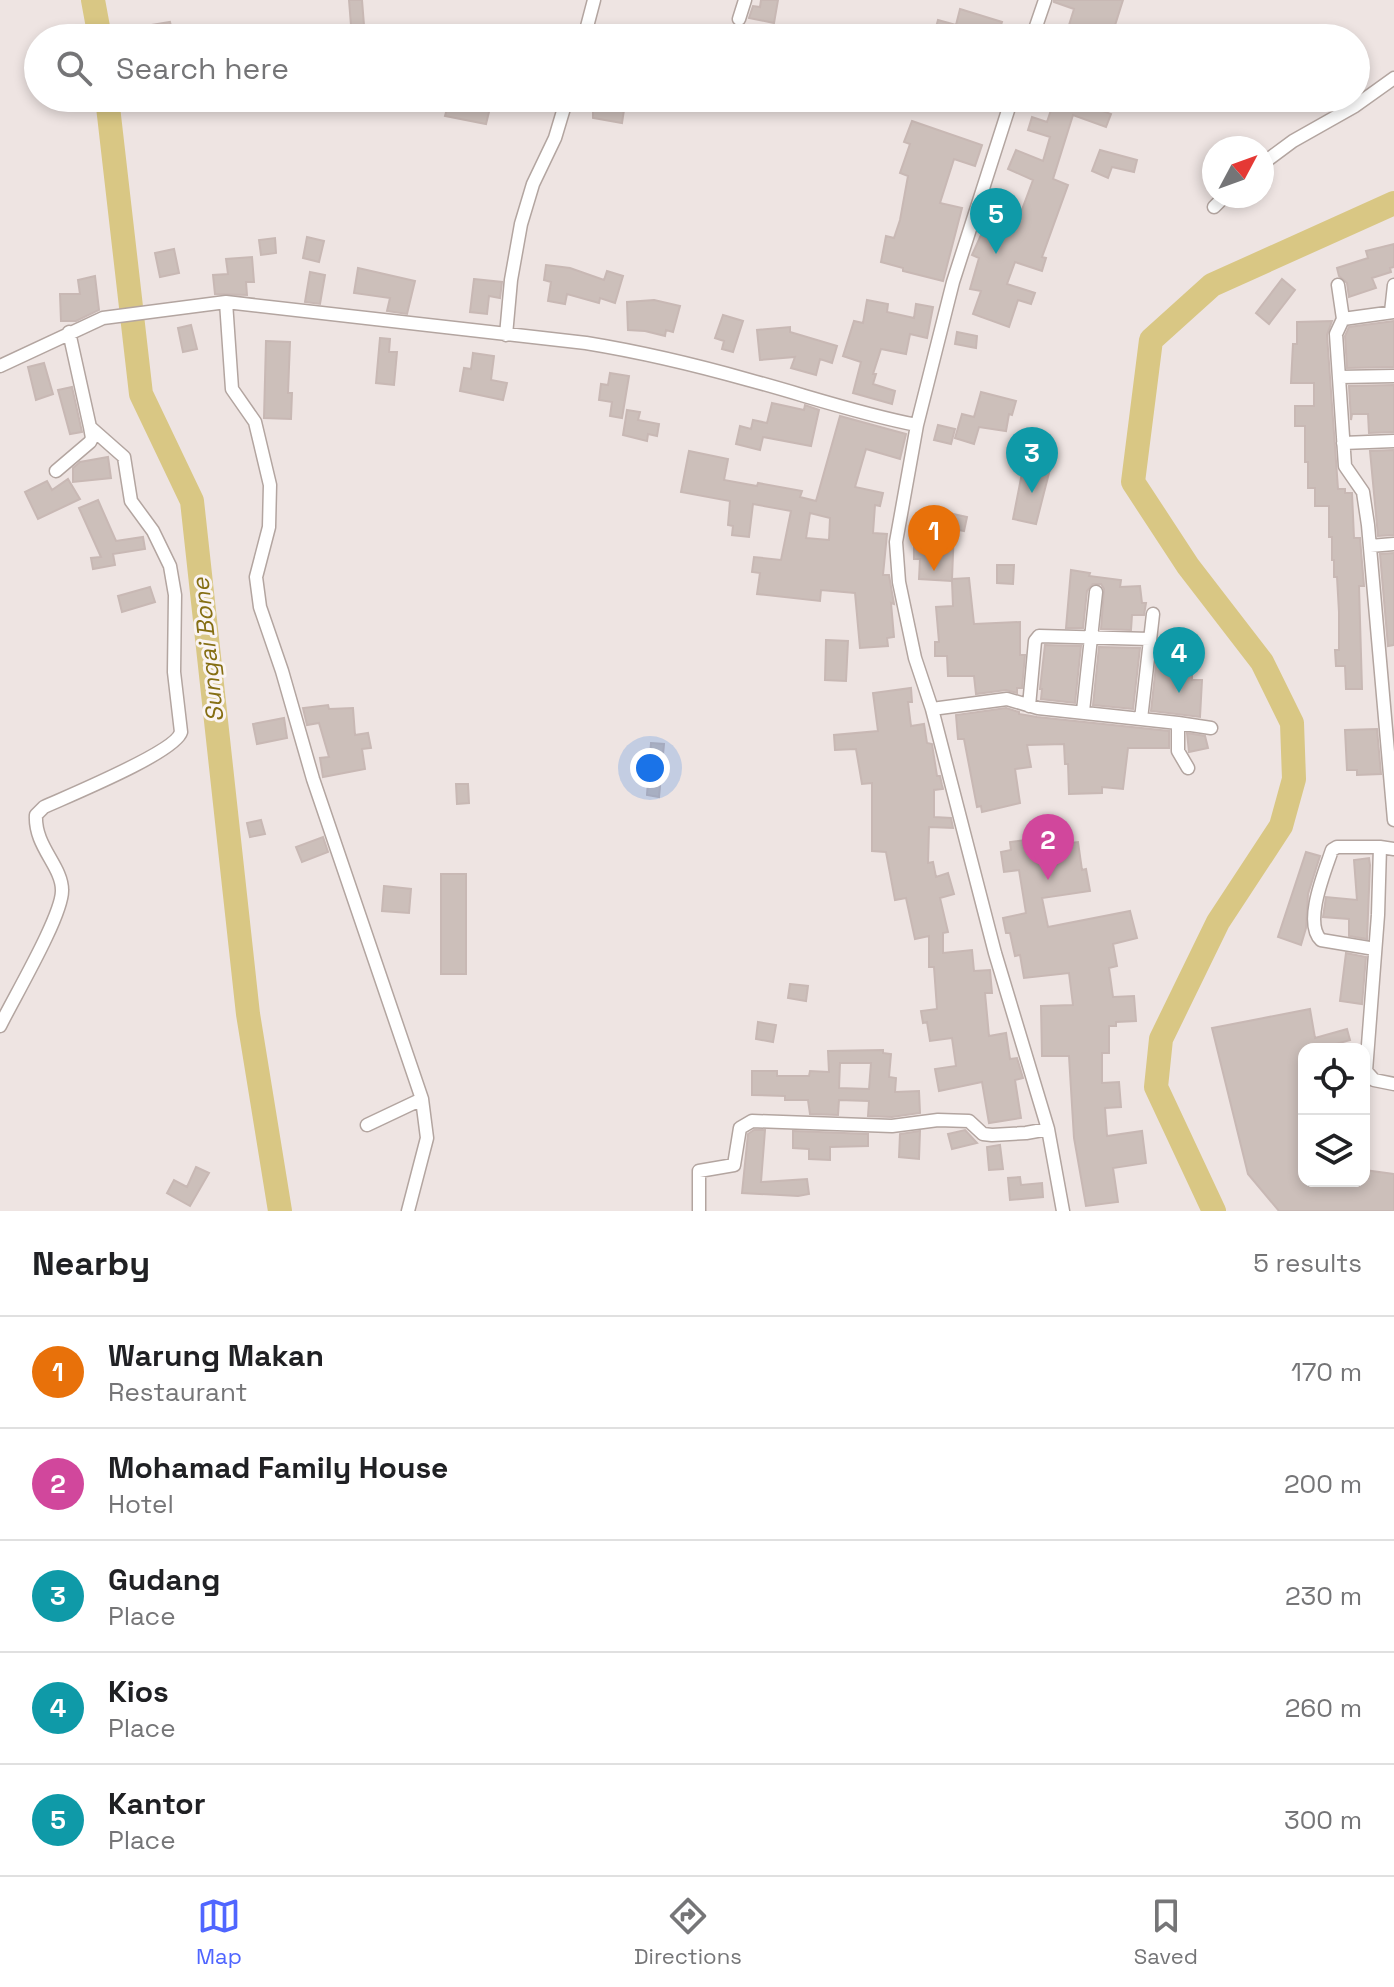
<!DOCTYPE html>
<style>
body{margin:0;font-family:"Space Grotesk",sans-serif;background:#f6f6f6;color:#202124}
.controls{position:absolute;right:24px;bottom:24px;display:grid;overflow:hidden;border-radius:16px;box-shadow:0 4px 12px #0003}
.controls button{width:72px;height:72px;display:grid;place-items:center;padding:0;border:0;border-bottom:2px solid #e0e0e0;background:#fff;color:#202124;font:40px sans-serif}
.compass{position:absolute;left:1202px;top:136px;width:72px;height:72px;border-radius:50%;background:#fff;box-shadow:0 4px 12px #0003;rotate:49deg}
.you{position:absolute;left:650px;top:768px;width:28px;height:28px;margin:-20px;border:6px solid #fff;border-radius:50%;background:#1a73e8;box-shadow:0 0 0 12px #1a73e833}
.badge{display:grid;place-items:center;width:52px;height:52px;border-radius:50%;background:#4f65ff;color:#fff;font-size:26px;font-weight:700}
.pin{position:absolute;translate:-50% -66px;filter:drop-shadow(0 2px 4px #0008)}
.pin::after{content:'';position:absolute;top:42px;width:28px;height:24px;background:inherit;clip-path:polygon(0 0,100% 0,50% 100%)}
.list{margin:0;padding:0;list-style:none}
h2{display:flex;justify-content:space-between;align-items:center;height:104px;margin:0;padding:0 32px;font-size:34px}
h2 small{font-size:26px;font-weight:400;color:#757577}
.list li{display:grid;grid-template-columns:52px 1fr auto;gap:24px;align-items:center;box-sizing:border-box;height:112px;padding:0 32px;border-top:2px solid #e0e0e0}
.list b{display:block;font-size:30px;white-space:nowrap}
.list p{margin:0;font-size:26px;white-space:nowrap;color:#757577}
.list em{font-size:26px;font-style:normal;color:#757577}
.icon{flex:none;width:44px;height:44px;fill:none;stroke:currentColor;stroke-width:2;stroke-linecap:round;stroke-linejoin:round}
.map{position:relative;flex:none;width:1394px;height:1211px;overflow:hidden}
.search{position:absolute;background:#fff;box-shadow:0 4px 12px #0003;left:24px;right:24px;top:24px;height:88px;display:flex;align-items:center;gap:20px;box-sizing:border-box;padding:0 28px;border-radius:44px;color:#757577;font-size:30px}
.sheet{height:664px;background:#fff}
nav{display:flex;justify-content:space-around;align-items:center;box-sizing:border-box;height:112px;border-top:2px solid #e0e0e0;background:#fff;font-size:22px;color:#757577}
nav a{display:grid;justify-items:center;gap:4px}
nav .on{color:#4f65ff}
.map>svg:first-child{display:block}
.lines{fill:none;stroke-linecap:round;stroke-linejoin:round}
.river{stroke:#d9c784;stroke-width:24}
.building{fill:#ccbfba;stroke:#c8b8b4;stroke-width:2;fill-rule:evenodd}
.street-casing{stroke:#b3a5a0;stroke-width:15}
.street{stroke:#fff;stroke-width:12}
.labels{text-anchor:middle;stroke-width:6;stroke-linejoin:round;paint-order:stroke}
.water-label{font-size:24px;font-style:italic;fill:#856e13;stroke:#faf4f3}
</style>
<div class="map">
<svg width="1394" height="1211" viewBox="0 0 1394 1211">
<rect width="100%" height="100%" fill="#eee4e2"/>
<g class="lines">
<path class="river" d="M93,0l7,38
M107,98l34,296 51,107 56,513 32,197
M1214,1211l-58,-124 5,-48 57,-117 63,-96 13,-47 -2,-56 -30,-61 -74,-96 -55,-84 18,-142 61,-55 182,-82"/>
</g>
<path class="building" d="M349,0h13l3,38h-13z
M761,0h17l-4,23 -25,-5 4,-12 7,1z
M1054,0h69l-12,38h-46l9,-29 -20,-7z
M960,9l42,13 -4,13 -8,-3 -2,6h-55l5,-18 18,5z
M170,22l4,16h-20l-3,-13z
M395,26l36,5 -1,7h-35z
M450,98h23l-2,5 19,5 -4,16 -41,-8z
M593,98l32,5 -3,20 -29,-5z
M1055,98h13l43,16 -5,13 -33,-12 -20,64 15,6 -26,72 4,1 -4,13 -27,-9 -8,22 28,9 -4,11 -13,-4 -9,27 -36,-13 8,-23 -11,-2 9,-31 -7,-3 17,-38 27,9 17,-46 -25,-11 8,-19 27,11 7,-24 -22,-7 4,-13 15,5z
M912,121l70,24 -7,21 -21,-7 -14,44 22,5 -19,73 -40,-10v-3l-22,-6 5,-26 8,2 6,-18 8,-44 -8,-3 10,-29 -6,-2z
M1100,150l37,10 -3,12 -22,-5 -4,11 -16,-7z
M307,237l17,4 -5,21 -16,-4z
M275,238l1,15 -15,2 -2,-15z
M1394,244v23l-4,1 1,4 -19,6 4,10 -27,9 -2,-14 -8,-7 -2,-8 31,-10 -2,-7z
M174,249l5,24 -19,4 -5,-24z
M252,257l2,25h-8l1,13 -32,-1 -2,-19 15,-1 -2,-15z
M546,265l24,3 34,12 3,-9 16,5 -8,27 -15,-5 -1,5 -32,-9 -2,10 -17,-3 3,-19 -7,-2z
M358,268l57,13 -8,33 -20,-3 3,-13 -36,-5z
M310,272l15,3 -5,29 -15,-2z
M95,276l4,34 -23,11h-15l-1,-27h20l-2,-14z
M474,279l28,3 -2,16 -11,-2 -2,18 -17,-2z
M1282,279l13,11 -26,34 -13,-11z
M654,300l26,6 -7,26 -7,-2 -1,6 -20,-5 -17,-1 -1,-28z
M867,300l21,4 -1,8 27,6 2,-14 17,3 -6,31 -17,-4 -4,20 -25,-5 -8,25h3l-3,10 22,7 -3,13 -39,-11 8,-31 -18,-6 11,-35 9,2z
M723,315l20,6 -10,31 -11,-3 2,-8 -9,-3z
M1332,321l-5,14 11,154h7v4h7l2,45h6l4,48h-5l3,103h-16l-1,-23h-9l-1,-16h4v-38l-2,-35h-3v-17h-2v-23h-3v-31h-14v-18h-7v-26h-3v-36h-10v-20h19v-23h-23l2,-39h4v-22z
M1394,321v46l-47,1 -2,-32 4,-9z
M191,325l6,24 -14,3 -5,-24z
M790,327v5l47,14 -5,17 -12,-4 -4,16 -25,-7 4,-11 -35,3 -3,-30z
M957,332l20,4 -1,12 -21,-4z
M380,338l10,1 -1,13h8l-3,33 -18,-2z
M266,341l24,1 -2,51h4l-1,26 -27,-1z
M473,353l21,3 -3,24 16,3 -4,17 -43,-9 4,-23 7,1z
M44,363l9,31 -17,6 -8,-33z
M610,373l19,3 -7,42 -12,-2 2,-14 -13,-2 2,-16 7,1z
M1394,385v47l-25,1 -1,-19h-16l-1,6 -2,-34z
M72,387l10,45 -12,2 -12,-44z
M981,392l35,9 -4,14 -3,-1 -3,17 -27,-4 -5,17 -19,-6 7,-24 12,3z
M772,403l32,7 1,-5 14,5 -8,36 -48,-9 -3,13 -24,-6 4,-18 11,3 2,-9 14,3z
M627,410l13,2 -2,8 21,4 -2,12 -9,-2 -1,7 -24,-6z
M840,416l66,18 -6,25 -34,-10 -11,38 28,6 -3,13 -5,-1 -2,28 14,1 -4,41h6l5,29 -3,-1 3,34 -7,1 1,8 -28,2 -5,-55 -34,-3 -1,11 -63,-7 3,-21 -8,-1 2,-15 27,3 10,-49 -38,-7 -4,33 -17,-2 1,-9 -5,-1 2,-24 -49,-9 8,-41 39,8 -4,21 33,6 1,-3 44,8 -2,6 16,4zM810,513l20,5 -1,22 -23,-2z
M938,425l17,4 -4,15 -17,-4z
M1394,450v85l-16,1 -8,-85z
M108,457l3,21 -38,4v-14l7,-6z
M1024,463l26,6 -14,55 -23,-5z
M68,479l12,20 -42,20 -13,-27 22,-11 5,9z
M98,500l18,41 27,-4 2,12 -32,5 2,11 -22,4 -2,-11 10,-1 -22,-49z
M935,510l32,7 -3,14 -10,-2 -2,50 17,-1 5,46 46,-2v33h5l-3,33h-5v5l-11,-3 -30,4 -2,-18h-26l-1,-20h-12v-14h4l-3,-35 17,-1 -1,-25 -33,-2 1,-20h-6v-15l14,1 1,-17z
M1394,553v92l-6,1 -8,-92z
M997,565h17l-1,19 -16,-1z
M1071,570l19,3 -1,3 32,4 -1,7 20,-1 2,17h4l-2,12h-12l-1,15 -30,-1 3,-40 -3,-5h-8l-6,7 -4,37h-17z
M150,587l5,15 -33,10 -4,-16z
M826,640l22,1 -2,40 -21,-1z
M1045,645l36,1 -6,57 -34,-4 1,-10h-2z
M1099,647l41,1 -7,61 -40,-4z
M1158,647l16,1 -1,3h19v29h10l-2,37 -49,-6z
M911,688l1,14h-4l3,24 13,-2 3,19 5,1 5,32h3l2,9 1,4 -9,1v27l17,1 2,10 -24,-1 -1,36 5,-1 3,15 12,-4 6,21 -14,4 8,34 -5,1v20l29,-3 2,21 16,-1 2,23h-7l4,43 17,-3 4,26 7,-1 6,20 -8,2 6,38 -32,5 -7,-41 -43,9 -4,-22 21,-3 -4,-28 -22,3 -3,-19 -4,1 -2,-12 16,-2 -3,-42h-5v-31l-14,3 -9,-41 -11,2 -9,-48 -14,-1v-68l-10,1 -6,-35 -21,1 -1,-15 44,-4 -5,-38z
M328,705l1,4 24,-1 2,27 13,-2 3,15 -9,1 3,20 -42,8 -3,-19 9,-1 -10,-34 -12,2 -4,-17z
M1006,708l13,4v2l18,3 132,14v17h-41l-5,41 -21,-2v6l-33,1 -1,-30h-3l-1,-20 -37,1 4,22 -16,2 5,34 -38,9 -1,-6 -4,1 -13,-68h-6l-2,-24z
M284,718l3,20 -30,6 -4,-20z
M1377,729l4,45 -24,1v-5h-10l-2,-40z
M1187,733l18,3 3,12 -19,4z
M651,743l13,1 -5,53 -12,-2z
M456,784h12l1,19 -12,1z
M261,820l4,14 -15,3 -3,-14z
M323,837l5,15 -26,10 -6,-15z
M1051,837l1,8 26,-3 4,28 4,-1 4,22 -48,7 6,29 82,-16 7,27 -24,6 4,22 -8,2 4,29 21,-1 2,25 -20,1v4h-7v27h-7v30l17,-1 2,25 -16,1 2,28 35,-5 4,32 -33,5 5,34 -32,4 -12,-68 -5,-82h-27l-1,-50 32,-1 -4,-32 -45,5 -4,-23 -5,1 -5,-23h-4l-3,-15 23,-5 -7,-43 -15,2 -3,-20 10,-2 -1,-8z
M1306,852l14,4 -12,38 -2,34 -5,17 -23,-8z
M1369,858l1,7 -3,74 -18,-3v-17l-26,-2 3,-20 31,3 -3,-40z
M441,874h25v100h-25z
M384,886l27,3 -2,24 -27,-2z
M1346,953l20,4 -4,47 -22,-3z
M790,984l18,2 -2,15 -18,-3z
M1310,1009l5,29 32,-9 3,11 -32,9h-14v132h60v-11l30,4v37h-115l-31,-37 -36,-146z
M758,1022l18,3 -3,17 -17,-3z
M883,1050v3l8,1 -2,23 7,1 -1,14 24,-1 1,22 -28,4 -24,-1 1,-15 -30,-1 -1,15 -28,-1 -2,-14h-23v-4l-33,-1v-24h25v5h32l1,-5 19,1 -1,-21zM840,1063h31l-2,26 -30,-1z
M754,1130h11l-4,52 46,-3 2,15 -11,2 -56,-3 6,-59z
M965,1130l12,13 -25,6 -4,-15z
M793,1131l75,3v12l-38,1v13l-21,-1v-10l-16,-1z
M920,1131l-1,28 -20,-2 1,-23z
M1000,1145l3,24 -14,1 -2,-23z
M196,1167l13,6 -19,33 -23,-13 7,-13 13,7z
M1020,1177l1,8 21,-2 1,14 -33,3 -2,-22z"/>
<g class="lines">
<defs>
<path id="street" d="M739,19l6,-19
M584,38l10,-38
M1032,38l13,-38
M1012,98l-59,184 -36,143 -21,117 3,40 16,76 17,51 63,244 53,176 15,82
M1262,164l31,-23 62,-35 39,-28
M1214,207l11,-11
M1338,285l5,34
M226,302l6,87 23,33 15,63 -1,42 -13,50 4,30 22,64 31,108 109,320 5,39 -19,73
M1391,312l3,-27
M1394,312l-51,7 -7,15 9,132 18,26 5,33 26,295
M506,335l5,-55 10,-56 12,-40 22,-46 12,-40
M0,366l103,-48 123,-16 360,41c55,9 110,22 163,37 56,15 110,34 168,45
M1340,377l54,-1
M1343,443l51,-2
M56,471l34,-29 2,-4 -2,-11
M1370,546l24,-2
M1029,706l6,-65 4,-5 111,3
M932,709l75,-10 31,9 103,11 12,-105
M1083,711l13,-119
M1141,719l37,4v28l10,17
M1178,723l33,5
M1394,849l-14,-2 -2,68 -12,156 8,9 20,4
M1375,949l-54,-9c-18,-17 4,-69 11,-90l5,-3h43
M0,1026c13,-27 63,-111 62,-136 0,-24 -28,-44 -26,-75l8,-8c24,-11 132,-55 137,-75l-7,-60 1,-77 -5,-29 -17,-35 -22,-30 -7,-44 -34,-30 -21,-95
M367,1125l55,-26
M699,1211v-40l35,-6 6,-37 12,-7 140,5 46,-6 31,1 14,13 9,1 34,-2 22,-4"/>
</defs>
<use href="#street" class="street-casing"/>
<use href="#street" class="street"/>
</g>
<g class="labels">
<g class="water-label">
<text transform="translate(208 650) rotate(-96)" y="8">Sungai Bone</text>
</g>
</g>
</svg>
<div class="controls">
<button><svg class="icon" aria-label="locate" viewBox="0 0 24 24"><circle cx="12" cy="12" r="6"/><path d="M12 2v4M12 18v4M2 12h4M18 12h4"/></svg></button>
<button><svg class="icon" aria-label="layers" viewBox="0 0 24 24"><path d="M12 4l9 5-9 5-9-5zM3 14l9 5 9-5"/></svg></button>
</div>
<svg class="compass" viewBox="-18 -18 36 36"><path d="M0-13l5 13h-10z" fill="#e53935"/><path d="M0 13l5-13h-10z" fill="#757577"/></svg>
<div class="you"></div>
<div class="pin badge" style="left:934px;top:571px;background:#e8710a">1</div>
<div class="pin badge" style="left:1048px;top:880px;background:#d1479c">2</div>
<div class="pin badge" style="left:1032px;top:493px;background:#0f9aa8">3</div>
<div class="pin badge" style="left:1179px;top:693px;background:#0f9aa8">4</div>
<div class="pin badge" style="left:996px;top:254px;background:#0f9aa8">5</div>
<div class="search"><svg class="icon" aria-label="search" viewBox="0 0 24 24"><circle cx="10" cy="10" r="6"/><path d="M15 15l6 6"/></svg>Search here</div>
</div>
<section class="sheet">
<h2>Nearby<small>5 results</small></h2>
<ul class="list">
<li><span class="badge" style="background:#e8710a">1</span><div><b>Warung Makan</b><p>Restaurant</p></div><em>170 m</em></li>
<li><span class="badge" style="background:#d1479c">2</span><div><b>Mohamad Family House</b><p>Hotel</p></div><em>200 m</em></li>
<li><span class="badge" style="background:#0f9aa8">3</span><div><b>Gudang</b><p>Place</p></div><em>230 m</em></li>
<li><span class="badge" style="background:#0f9aa8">4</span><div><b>Kios</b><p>Place</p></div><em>260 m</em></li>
<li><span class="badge" style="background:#0f9aa8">5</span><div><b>Kantor</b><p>Place</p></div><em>300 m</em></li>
</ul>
</section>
<nav>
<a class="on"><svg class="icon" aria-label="map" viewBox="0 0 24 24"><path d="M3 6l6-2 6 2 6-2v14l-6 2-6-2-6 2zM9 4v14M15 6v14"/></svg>Map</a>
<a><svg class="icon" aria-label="directions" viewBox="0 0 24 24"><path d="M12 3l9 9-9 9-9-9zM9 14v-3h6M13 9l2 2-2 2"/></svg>Directions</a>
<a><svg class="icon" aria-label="saved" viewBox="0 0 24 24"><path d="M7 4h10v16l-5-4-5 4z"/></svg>Saved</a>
</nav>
